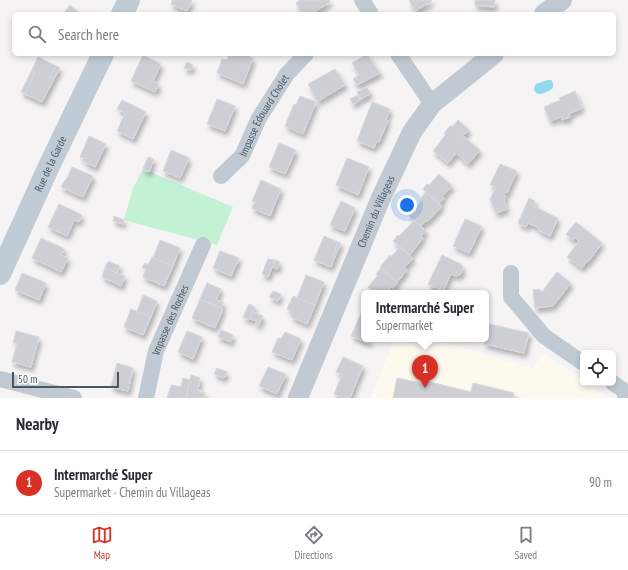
<!DOCTYPE html>
<meta charset="utf-8">
<style>
body{margin:0;font-family:"PT Sans Narrow",sans-serif;background:#f7f7f7;color:#2b2b33}
.controls{position:absolute;right:12px;bottom:12px;display:grid;overflow:hidden;border-radius:6px;box-shadow:0 2px 6px #0003}
.controls button{width:36px;height:36px;display:grid;place-items:center;padding:0;border:0;border-bottom:1px solid #e1e1e2;background:#fff;color:#2b2b33;font:20px sans-serif}
.scale{position:absolute;left:12px;bottom:10px;width:107px;box-sizing:border-box;padding-left:4px;border:2px solid #4a5661;border-top:0;font-size:11px;line-height:14px;white-space:nowrap;color:#4a5661;-webkit-text-stroke:3px #fff;paint-order:stroke}
.you{position:absolute;left:407px;top:205px;width:14px;height:14px;margin:-10px;border:3px solid #fff;border-radius:50%;background:#1a73e8;box-shadow:0 0 0 6px #1a73e833}
.badge{display:grid;place-items:center;width:26px;height:26px;border-radius:50%;background:#d93025;color:#fff;font-size:13px;font-weight:700}
.pin{position:absolute;translate:-50% -33px;filter:drop-shadow(0 1px 2px #0008)}
.pin::after{content:'';position:absolute;top:21px;width:14px;height:12px;background:inherit;clip-path:polygon(0 0,100% 0,50% 100%)}
.popup{position:absolute;left:361px;top:290px;width:128px;height:52px;box-sizing:border-box;display:grid;place-content:center;border-radius:6px;background:#fff;filter:drop-shadow(0 1px 3px #0005);font-size:13px;white-space:nowrap;color:#7c7c81}
.popup b{font-size:15px;color:#2b2b33}
.popup::after{content:'';position:absolute;left:50%;top:100%;margin-left:-8px;border:8px solid transparent;border-top-color:#fff}
.list{margin:0;padding:0;list-style:none}
h2{display:flex;justify-content:space-between;align-items:center;height:52px;margin:0;padding:0 16px;font-size:17px}
h2 small{font-size:13px;font-weight:400;color:#7c7c81}
.list li{display:grid;grid-template-columns:26px 1fr auto;gap:12px;align-items:center;box-sizing:border-box;height:64px;padding:0 16px;border-top:1px solid #e1e1e2}
.list b{display:block;font-size:15px;white-space:nowrap}
.list p{margin:0;font-size:13px;white-space:nowrap;color:#7c7c81}
.list em{font-size:13px;font-style:normal;color:#7c7c81}
.icon{flex:none;width:22px;height:22px;fill:none;stroke:currentColor;stroke-width:2;stroke-linecap:round;stroke-linejoin:round}
.map{position:relative;flex:none;width:628px;height:398px;overflow:hidden}
.search{position:absolute;background:#fff;box-shadow:0 2px 6px #0003;left:12px;right:12px;top:12px;height:44px;display:flex;align-items:center;gap:10px;box-sizing:border-box;padding:0 14px;border-radius:6px;color:#7c7c81;font-size:15px}
.sheet{height:116px;background:#fff}
nav{display:flex;justify-content:space-around;align-items:center;box-sizing:border-box;height:56px;border-top:1px solid #e1e1e2;background:#fff;font-size:11px;color:#7c7c81}
nav a{display:grid;justify-items:center;gap:2px}
nav .on{color:#d93025}
.map>svg:first-child{display:block}
.commercial{fill:#fdf9ef}
.green{fill:#c3f1d5}
.water{fill:#90daee}
.building{fill:#cdcfd5;stroke:#d7d9de;filter:url(#shadow)}
.lines{fill:none;stroke-linecap:round;stroke-linejoin:round}
.minor{stroke:#c1cad2;stroke-width:16}
.tertiary{stroke:#c1cad2;stroke-width:20}
.secondary{stroke:#c1cbd6;stroke-width:22}
.labels{text-anchor:middle;stroke-width:3.5;stroke-linejoin:round;paint-order:stroke}
.street-label{font-size:11px;fill:#4a5661;stroke:#fff}
</style>
<div class="map">
<svg width="628" height="398" viewBox="0 0 628 398">
<defs>
<filter id="shadow"><feDropShadow dx="2.5" dy="4.5" stdDeviation="2" flood-color="#0004"/></filter>
</defs>
<rect width="100%" height="100%" fill="#f5f3f3"/>
<path class="commercial" d="M394,339h38l101,29 10,-15 40,27v3h4l22,15h-238z"/>
<path class="green" d="M143,169l90,38 -16,38 -93,-25 9,-32z"/>
<path class="water" d="M548,80h3l2,3v5c-5,4 -18,11 -19,0l2,-4z"/>
<path class="building" d="M172,0h20l-5,11 -16,-7z
M300,0h29l1,2 -19,12h-8l-7,-11z
M409,0h22l1,1 -17,10z
M475,0h20l-1,7 -19,-2z
M70,5l10,9h-17z
M229,54h14l10,4 -10,26 -26,-11 5,-14 5,1z
M367,54l13,19 -23,12 -4,-6 6,-4 -7,-12z
M143,55l18,9 -8,17 6,3 -4,8 -24,-11z
M38,57l18,9 -6,11 4,2 -12,23 -17,-8 10,-21 -4,-1z
M187,62l6,3 -2,5 -7,-2z
M56,66l4,2 -6,11 -4,-2z
M335,69l10,16 -27,16 -10,-17z
M31,72l4,1 -10,21 -4,-2z
M367,87l3,7 -9,5 -4,-7z
M575,91l7,17 -13,6 1,3 -8,3 -1,-3 -11,4 -6,-14 16,-7 -1,-2z
M358,95l2,5 -7,4 -3,-5z
M300,96l16,6 -13,32 -18,-8 9,-22 2,1z
M217,99l18,7 -10,25 -18,-7z
M122,100l24,12 -13,27 -16,-8 8,-18 -8,-4z
M372,102l18,7 -4,11 2,1 -4,9 -5,12 -2,-1 -3,7 -17,-7z
M458,120l11,10 -6,6 17,14 -12,14 -12,-11 -8,10 -15,-12 13,-17 -2,-1 7,-8 1,2z
M89,136l17,8 -11,23 -11,-5 2,-3 -6,-2z
M279,143l17,7 -11,24 -16,-7z
M171,150l18,8 -9,20 -17,-7z
M148,157l6,2 -5,13 -6,-3z
M347,158l22,9 -11,28 -22,-10z
M500,164l17,7 -10,22 -2,-1 -1,3 2,1 -2,4 3,9 -11,4 -6,-14 6,-12 -6,-2z
M72,167l21,9 -10,21 -22,-10 4,-7h1z
M439,174l13,12 -10,11 2,1 -5,6 -16,-15 4,-5 2,1z
M261,180l20,9 -11,27 -18,-8 3,-6 -3,-1z
M426,192l16,14 -15,16 -1,-1 -5,5 -12,-10 14,-17 -2,-1z
M529,198l6,3 -2,5 25,12 -8,18 -12,-6 1,-2 -11,-5 -2,4 -8,-4z
M341,201l14,7 -10,23 -15,-6z
M59,204l23,11 -3,7 -5,-2 -7,16 -19,-9z
M114,216l10,4 -1,4 -10,-3z
M465,219l17,7 -13,27 -16,-7z
M414,221l12,10 -5,5 2,2 -13,17 -17,-14 5,-6 1,1z
M576,222l26,21 -14,19 -1,-1 -5,7 -15,-11 12,-16 -4,-3 -2,2 -7,-6z
M324,236l14,6 -6,16 2,1 -3,8 -17,-7z
M41,238l24,11 -4,6 7,3 -7,14 -29,-14z
M160,240l20,8 -7,18 -20,-8z
M338,242l3,1 -7,16 -2,-1z
M400,247l13,11 -9,10 3,2 -10,12 -17,-15 10,-12 1,2z
M220,251l19,7 -8,18 -18,-8z
M442,255l19,9 2,5 -2,5 -5,2 -5,-2 -8,17 -15,-7z
M152,257l21,9 -9,20 -21,-9 3,-8 -4,-1 3,-5 3,2z
M268,259l7,1 -7,17 -6,-3z
M275,260l5,2 -3,7 -5,-2z
M108,261l12,5 -3,7 -12,-5z
M105,268l20,8 -4,10 -19,-9z
M381,268l17,15 -5,5 -2,-1 -5,6h-11l-7,-6 10,-12 -2,-1z
M557,272l14,11 -18,23 -18,2 -2,-18 7,-1v2h4v-2z
M22,273l24,10 -7,17 -24,-10z
M306,275l18,7 -9,23 -18,-7z
M207,283l14,6 -5,11 8,3 -3,5 -21,-9z
M273,291l8,3 -3,7 -9,-4z
M143,295l14,6 -6,16 -14,-5z
M293,296l22,9 -8,19 -16,-7 2,-5 -6,-3z
M200,299l23,10 -8,19 -23,-10z
M249,304l6,3 -6,13 -6,-3z
M131,309l20,8 -8,18 -19,-8z
M253,312l10,4 -5,10 -3,-1 2,-4 -7,-2z
M361,313l3,1v25h6l-2,4 -17,-7z
M489,324l40,9 -5,20 -40,-9z
M221,330l12,5 -2,7 -13,-5z
M16,331l23,6 -8,30 -19,-5 5,-19h-4z
M187,331l15,6 -9,22 -15,-7z
M285,332l16,7 -9,21 -20,-8 6,-14 3,1z
M343,357l20,9 -13,32h-6l-10,-4 8,-19 -6,-3z
M117,363l16,5 -5,23 -17,-4z
M268,367l18,7 -9,20 -18,-8z
M217,368l10,4 -3,6 -10,-4z
M191,375l9,3 -2,12h3l-1,2 5,1 -1,5h-18z
M183,378l7,2 -4,18h-19l4,-13 10,2z
M397,378l28,6 1,-3 45,11 2,-9 41,10 -1,5h-120z"/>
<g class="lines">
<g class="minor">
<path d="M362,0l9,14"/>
<path d="M398,54l34,50"/>
<path id="s1" d="M221,176l21,-20 17,-38 28,-44 19,-20"/>
<path d="M511,273v24l33,39 39,27"/>
<path d="M0,379l74,19"/>
<path d="M613,383l13,9 -1,6"/>
<path id="s2" d="M146,398l10,-47 47,-106"/>
</g>
<g class="tertiary">
<path d="M544,14l18,-14"/>
<path id="s3" d="M298,398l82,-198 32,-68 20,-28 62,-50"/>
</g>
<g class="secondary">
<path d="M122,14l7,-14"/>
<path id="s4" d="M0,274l50,-110 53,-110"/>
</g>
</g>
<g class="labels">
<g class="street-label">
<text dy="4" stroke="none"><textPath href="#s1" startOffset="75">Impasse Edouard Cholet</textPath></text>
<text dy="4" stroke="none"><textPath href="#s4" startOffset="121">Rue de la Garde</textPath></text>
<text dy="4" stroke="none"><textPath href="#s3" startOffset="202">Chemin du Villageas</textPath></text>
<text dy="4" stroke="none"><textPath href="#s2" startOffset="82">Impasse des Roches</textPath></text>
</g>
</g>
</svg>
<div class="controls">
<button><svg class="icon" aria-label="locate" viewBox="0 0 24 24"><circle cx="12" cy="12" r="6"/><path d="M12 2v4M12 18v4M2 12h4M18 12h4"/></svg></button>
</div>
<div class="scale">50 m</div>
<div class="you"></div>
<div class="pin badge" style="left:425px;top:388px">1</div>
<div class="popup"><b>Intermarché Super</b>Supermarket</div>
<div class="search"><svg class="icon" aria-label="search" viewBox="0 0 24 24"><circle cx="10" cy="10" r="6"/><path d="M15 15l6 6"/></svg>Search here</div>
</div>
<section class="sheet">
<h2>Nearby<small></small></h2>
<ul class="list">
<li><span class="badge">1</span><div><b>Intermarché Super</b><p>Supermarket · Chemin du Villageas</p></div><em>90 m</em></li>
</ul>
</section>
<nav>
<a class="on"><svg class="icon" aria-label="map" viewBox="0 0 24 24"><path d="M3 6l6-2 6 2 6-2v14l-6 2-6-2-6 2zM9 4v14M15 6v14"/></svg>Map</a>
<a><svg class="icon" aria-label="directions" viewBox="0 0 24 24"><path d="M12 3l9 9-9 9-9-9zM9 14v-3h6M13 9l2 2-2 2"/></svg>Directions</a>
<a><svg class="icon" aria-label="saved" viewBox="0 0 24 24"><path d="M7 4h10v16l-5-4-5 4z"/></svg>Saved</a>
</nav>
